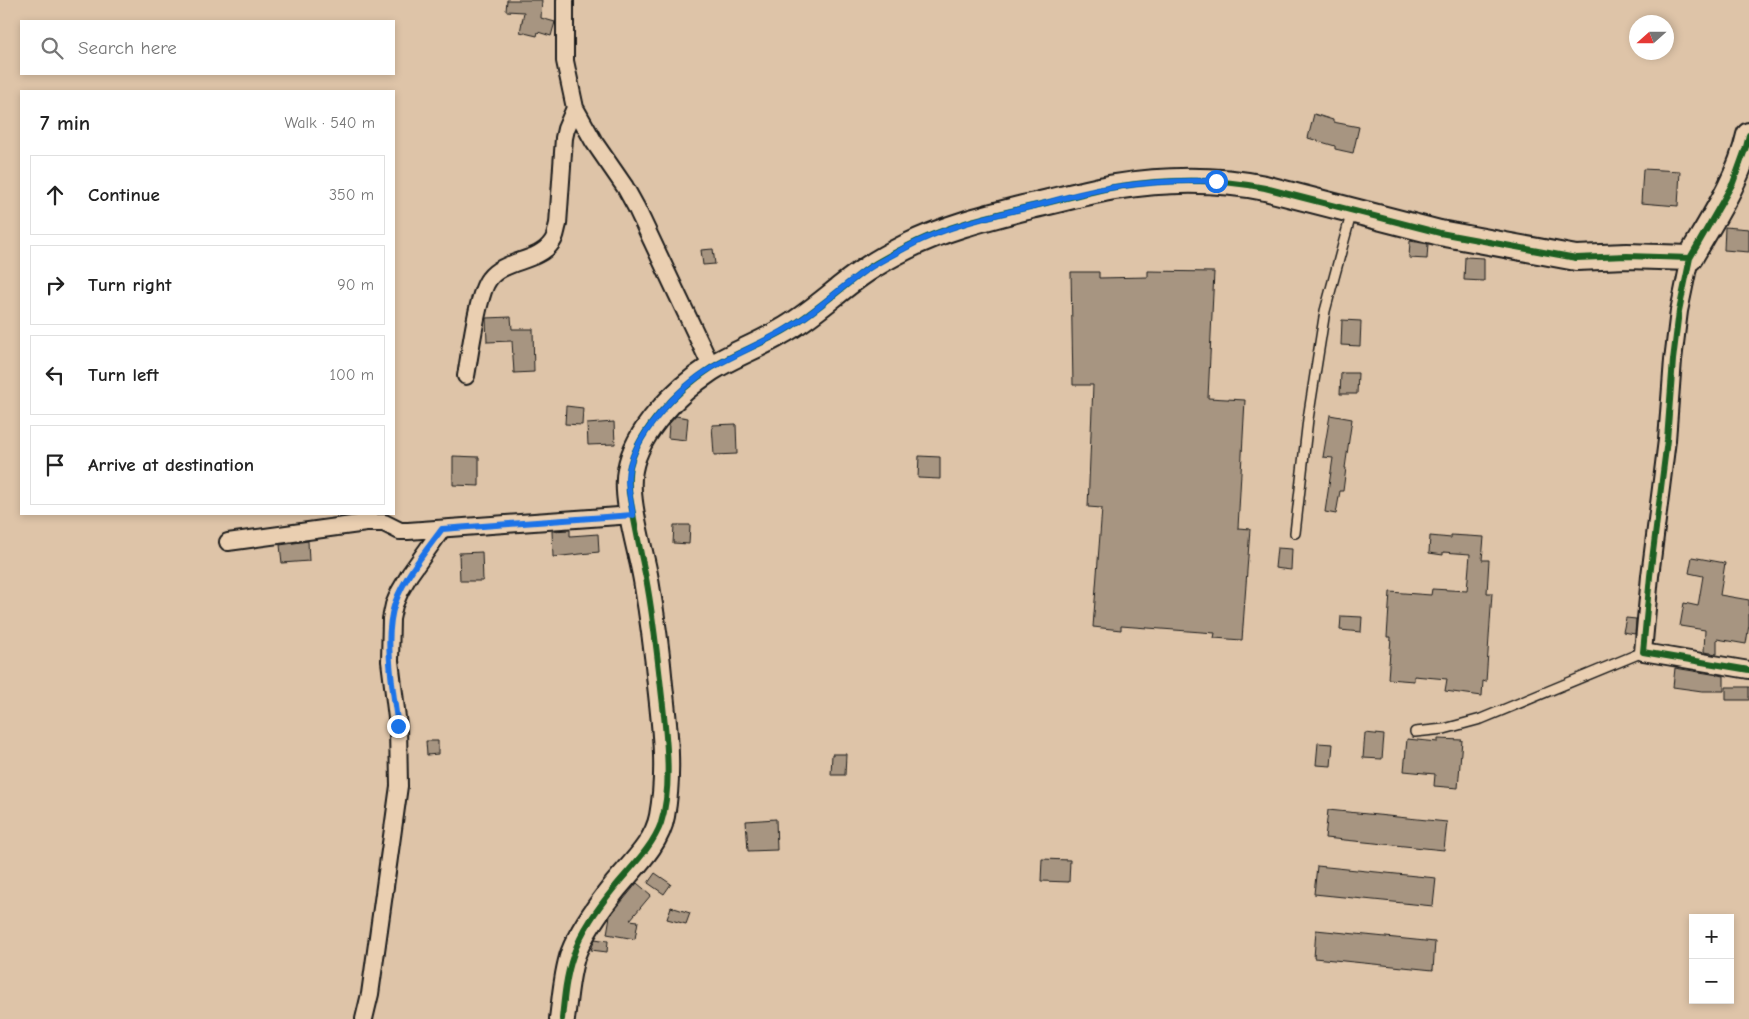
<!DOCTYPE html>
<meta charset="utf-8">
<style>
body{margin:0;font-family:"Comic Neue",sans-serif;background:#f6f6f6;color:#222}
.controls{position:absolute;right:15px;bottom:15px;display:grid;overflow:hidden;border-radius:0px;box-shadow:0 2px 8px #0003}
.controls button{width:45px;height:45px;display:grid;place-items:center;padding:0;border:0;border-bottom:1px solid #e0e0e0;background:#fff;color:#222;font:25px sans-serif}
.compass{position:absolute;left:1629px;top:15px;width:45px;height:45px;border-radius:50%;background:#fff;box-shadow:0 2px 8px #0003;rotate:249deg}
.stop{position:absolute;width:15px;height:15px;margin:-11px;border:4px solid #1a73e8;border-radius:50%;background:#fff}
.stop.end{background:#1a73e8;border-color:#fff;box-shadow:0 1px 5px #0008}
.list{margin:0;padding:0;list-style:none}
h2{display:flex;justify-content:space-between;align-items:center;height:65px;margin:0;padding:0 20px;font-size:21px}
h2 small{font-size:16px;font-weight:400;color:#767676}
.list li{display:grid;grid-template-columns:32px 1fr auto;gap:15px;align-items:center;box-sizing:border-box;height:80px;margin:0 10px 10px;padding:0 10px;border:1px solid #e0e0e0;border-radius:0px}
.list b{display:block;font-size:19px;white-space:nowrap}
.list em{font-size:16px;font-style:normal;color:#767676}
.icon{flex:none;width:28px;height:28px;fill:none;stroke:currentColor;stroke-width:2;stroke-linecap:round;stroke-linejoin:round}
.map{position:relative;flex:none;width:1749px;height:1019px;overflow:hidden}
.search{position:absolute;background:#fff;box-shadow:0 2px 8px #0003;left:20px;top:20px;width:375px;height:55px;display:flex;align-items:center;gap:12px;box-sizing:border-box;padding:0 18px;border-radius:0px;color:#767676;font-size:19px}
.panel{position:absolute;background:#fff;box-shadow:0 2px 8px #0003;left:20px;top:90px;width:375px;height:425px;border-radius:0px}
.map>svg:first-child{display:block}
.building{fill:#a79581;stroke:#1c1c1c}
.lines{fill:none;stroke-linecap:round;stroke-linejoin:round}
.lane-casing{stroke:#1c1c1c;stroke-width:12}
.street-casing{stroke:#1c1c1c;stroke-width:20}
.secondary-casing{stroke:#1c1c1c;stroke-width:28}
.lane{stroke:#eacfb1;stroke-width:9}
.street{stroke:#eacfb1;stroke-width:16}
.secondary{stroke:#eacfb1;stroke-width:24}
.cycleway-casing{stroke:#eacfb1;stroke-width:9}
.cycleway{stroke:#1b5e20;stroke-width:6}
.route{stroke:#1a73e8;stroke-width:6}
</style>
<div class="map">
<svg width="1749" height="1019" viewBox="0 0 1749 1019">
<rect width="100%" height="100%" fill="#dec4a8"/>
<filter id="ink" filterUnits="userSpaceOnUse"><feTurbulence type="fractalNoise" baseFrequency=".02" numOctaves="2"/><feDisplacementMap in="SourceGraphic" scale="10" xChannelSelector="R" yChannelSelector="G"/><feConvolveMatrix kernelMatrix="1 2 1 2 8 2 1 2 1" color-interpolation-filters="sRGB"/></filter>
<g filter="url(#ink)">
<path class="building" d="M507,0h35l-1,18 14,4 -4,14 -13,-4 -1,4 -17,-4 4,-20 -18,-1z
M1314,114l19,6v2l26,5 -6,26 -18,-4v-3l-27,-8z
M1643,169l37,2 -2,35 -37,-3z
M1725,227l24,2v23l-25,-2z
M1410,241l18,3 -1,15 -18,-1z
M713,249l2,15 -12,1 -2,-15z
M1465,257l19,1v23l-20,-1z
M1148,271l66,1 -6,126 37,2 -7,128 12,1 -8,111 -28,-2 1,-5 -94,-7v4l-28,-3 9,-119 -14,-1 5,-122h-20l-2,-113h28v6l49,-1z
M511,317l1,12h21l1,43 -20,1 -2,-32 -25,1 -1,-24z
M1342,320l19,1 -1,25 -19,-1z
M1341,373h17l-1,21h-17z
M566,406l17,2 -1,17 -17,-1z
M1330,415l22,4 -7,49h1l-3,23h-3l-4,23 -11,-2 8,-54 -10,-1z
M676,416l12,2 -2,22 -18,-2 1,-14z
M614,422l1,22 -27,1 -1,-21z
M736,424l1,30 -23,1 -2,-30z
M453,456l26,1v29l-26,-1z
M919,456l21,1v22l-22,-1z
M674,525h16l-1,19 -16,-1z
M570,530v6l28,-2 1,18 -46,5 -1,-26z
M1451,535l33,2 -2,23h7l-2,33h5l-6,89 -3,-1 -1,15 -37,-5 2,-12 -33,-3v5l-26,-2 3,-42h-4l3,-45 41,3 1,-6 35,2 3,-37 -27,-2v3l-14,-2 1,-17 21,2z
M308,541l1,20 -27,2 -2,-18z
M1277,548l15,1 -1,21 -16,-2z
M482,552l1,29h-23l-1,-28z
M1692,557l33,6 -5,32 29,5v25l-3,19 -29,-5v15l-13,-2 1,-22 -25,-4 4,-23 14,3 5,-30 -14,-3z
M1341,616l21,1 -1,15 -21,-2z
M1626,618l10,1 -1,15 -12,-2z
M1675,668l49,8v15h-22l-29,-4z
M1726,687h23v13h-23z
M1365,733l19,2 -2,24 -19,-1z
M1407,739l31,3v-3l24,1 -4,48 -24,-2 1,-12 -31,-3z
M426,741h12v13l-11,1z
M1318,743l15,1 -2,22 -15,-1z
M832,754h14l-1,21h-14z
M1328,810l119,12 -3,28 -119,-12z
M776,819l1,31 -29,1 -2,-30z
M1042,859l28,1 -1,22 -28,-1z
M1317,866l119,12 -3,28 -119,-12z
M655,873l16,11 -7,10 -16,-11z
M637,883l14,12 -21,25 8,1 -3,18 -28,-5 3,-18z
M671,907l19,6 -4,11 -19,-5z
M1316,930l119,12 -2,28 -119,-12z
M595,939l13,2 -1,11 -16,-2z"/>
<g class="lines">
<defs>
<path id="lane" d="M1295,533l13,-114 17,-108 27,-100
M1415,732l29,-3 37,-10 162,-67"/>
<path id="street" d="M565,0v61l10,47 19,34 31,45 11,20 76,161
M1690,258l-11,53 -6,49 -6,80 -17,136 -7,76 106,18
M466,376c4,-21 11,-82 23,-97 15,-20 49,-16 63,-37 4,-5 4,-12 6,-18l6,-86 2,-9 9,-21
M228,542l138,-19h18l16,8h8l225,-16
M364,1019l6,-25 29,-208 -1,-60 -8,-65 1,-42 3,-14 6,-14 10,-17 32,-45"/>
<path id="secondary" d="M562,1019c3,-22 4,-44 11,-65 9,-24 26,-47 42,-67 17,-21 42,-43 47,-71 8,-44 3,-87 -2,-131 -3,-35 -8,-70 -14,-105 -5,-30 -22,-81 -16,-110 7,-40 48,-80 80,-101 22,-14 48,-23 71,-37 31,-17 55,-42 85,-62 12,-8 26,-16 40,-23 40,-20 82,-30 125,-41 28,-6 55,-14 84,-19 50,-8 100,-9 150,1l175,45 136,25 51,-2 63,2c23,-40 49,-78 59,-123"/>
</defs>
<use href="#lane" class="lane-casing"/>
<use href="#street" class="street-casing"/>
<use href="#secondary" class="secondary-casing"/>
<use href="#lane" class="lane"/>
<use href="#street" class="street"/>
<use href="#secondary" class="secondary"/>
<defs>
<path id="cycleway" d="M1749,135l-3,12 -13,36 -43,75 -11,53 -6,49 -6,80 -17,136 -7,76 106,18
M562,1019c2,-21 4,-43 11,-63 8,-25 25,-48 41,-68 16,-20 38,-40 47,-65 11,-34 6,-81 2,-117 -5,-43 -9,-86 -17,-128 -6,-28 -12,-57 -17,-86 0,-8 -1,-17 1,-26 10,-39 48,-76 81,-98 22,-14 48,-23 71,-36 30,-18 55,-40 82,-61 12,-9 27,-16 40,-23 40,-22 84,-32 129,-42 27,-6 54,-14 82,-19 50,-8 100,-9 150,1l175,45 136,25 51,-2 63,2"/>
</defs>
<use href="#cycleway" class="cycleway-casing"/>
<use href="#cycleway" class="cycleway"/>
</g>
</g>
<g class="lines" filter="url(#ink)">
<path class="route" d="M398,726c-5,-34 -15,-90 -3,-123 10,-27 30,-51 47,-74l191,-14c-2,-12 -5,-25 -5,-37 2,-40 52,-92 85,-111 26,-15 55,-26 80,-42 26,-16 48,-38 73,-55 12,-8 26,-15 39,-22 41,-22 84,-32 129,-42 27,-7 53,-15 81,-19 34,-5 67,-7 101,-6"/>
</g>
</svg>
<div class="controls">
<button>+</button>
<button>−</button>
</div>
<svg class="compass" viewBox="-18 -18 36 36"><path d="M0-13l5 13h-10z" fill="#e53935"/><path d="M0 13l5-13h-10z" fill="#767676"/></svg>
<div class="stop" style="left:1216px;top:181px"></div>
<div class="stop end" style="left:398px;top:726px"></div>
<div class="search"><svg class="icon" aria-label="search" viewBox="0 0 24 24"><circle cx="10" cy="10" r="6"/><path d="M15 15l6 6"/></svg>Search here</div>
<section class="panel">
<h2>7 min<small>Walk · 540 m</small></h2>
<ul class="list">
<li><svg class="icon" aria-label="ahead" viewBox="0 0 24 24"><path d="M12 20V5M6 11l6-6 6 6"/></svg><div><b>Continue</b></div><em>350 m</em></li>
<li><svg class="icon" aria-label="right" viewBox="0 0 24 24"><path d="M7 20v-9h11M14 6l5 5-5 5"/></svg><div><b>Turn right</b></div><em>90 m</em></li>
<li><svg class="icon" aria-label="left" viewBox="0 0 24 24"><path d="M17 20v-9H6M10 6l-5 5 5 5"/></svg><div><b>Turn left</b></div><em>100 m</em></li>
<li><svg class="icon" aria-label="arrive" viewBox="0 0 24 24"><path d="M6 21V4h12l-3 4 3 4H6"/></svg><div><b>Arrive at destination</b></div></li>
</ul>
</section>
</div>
